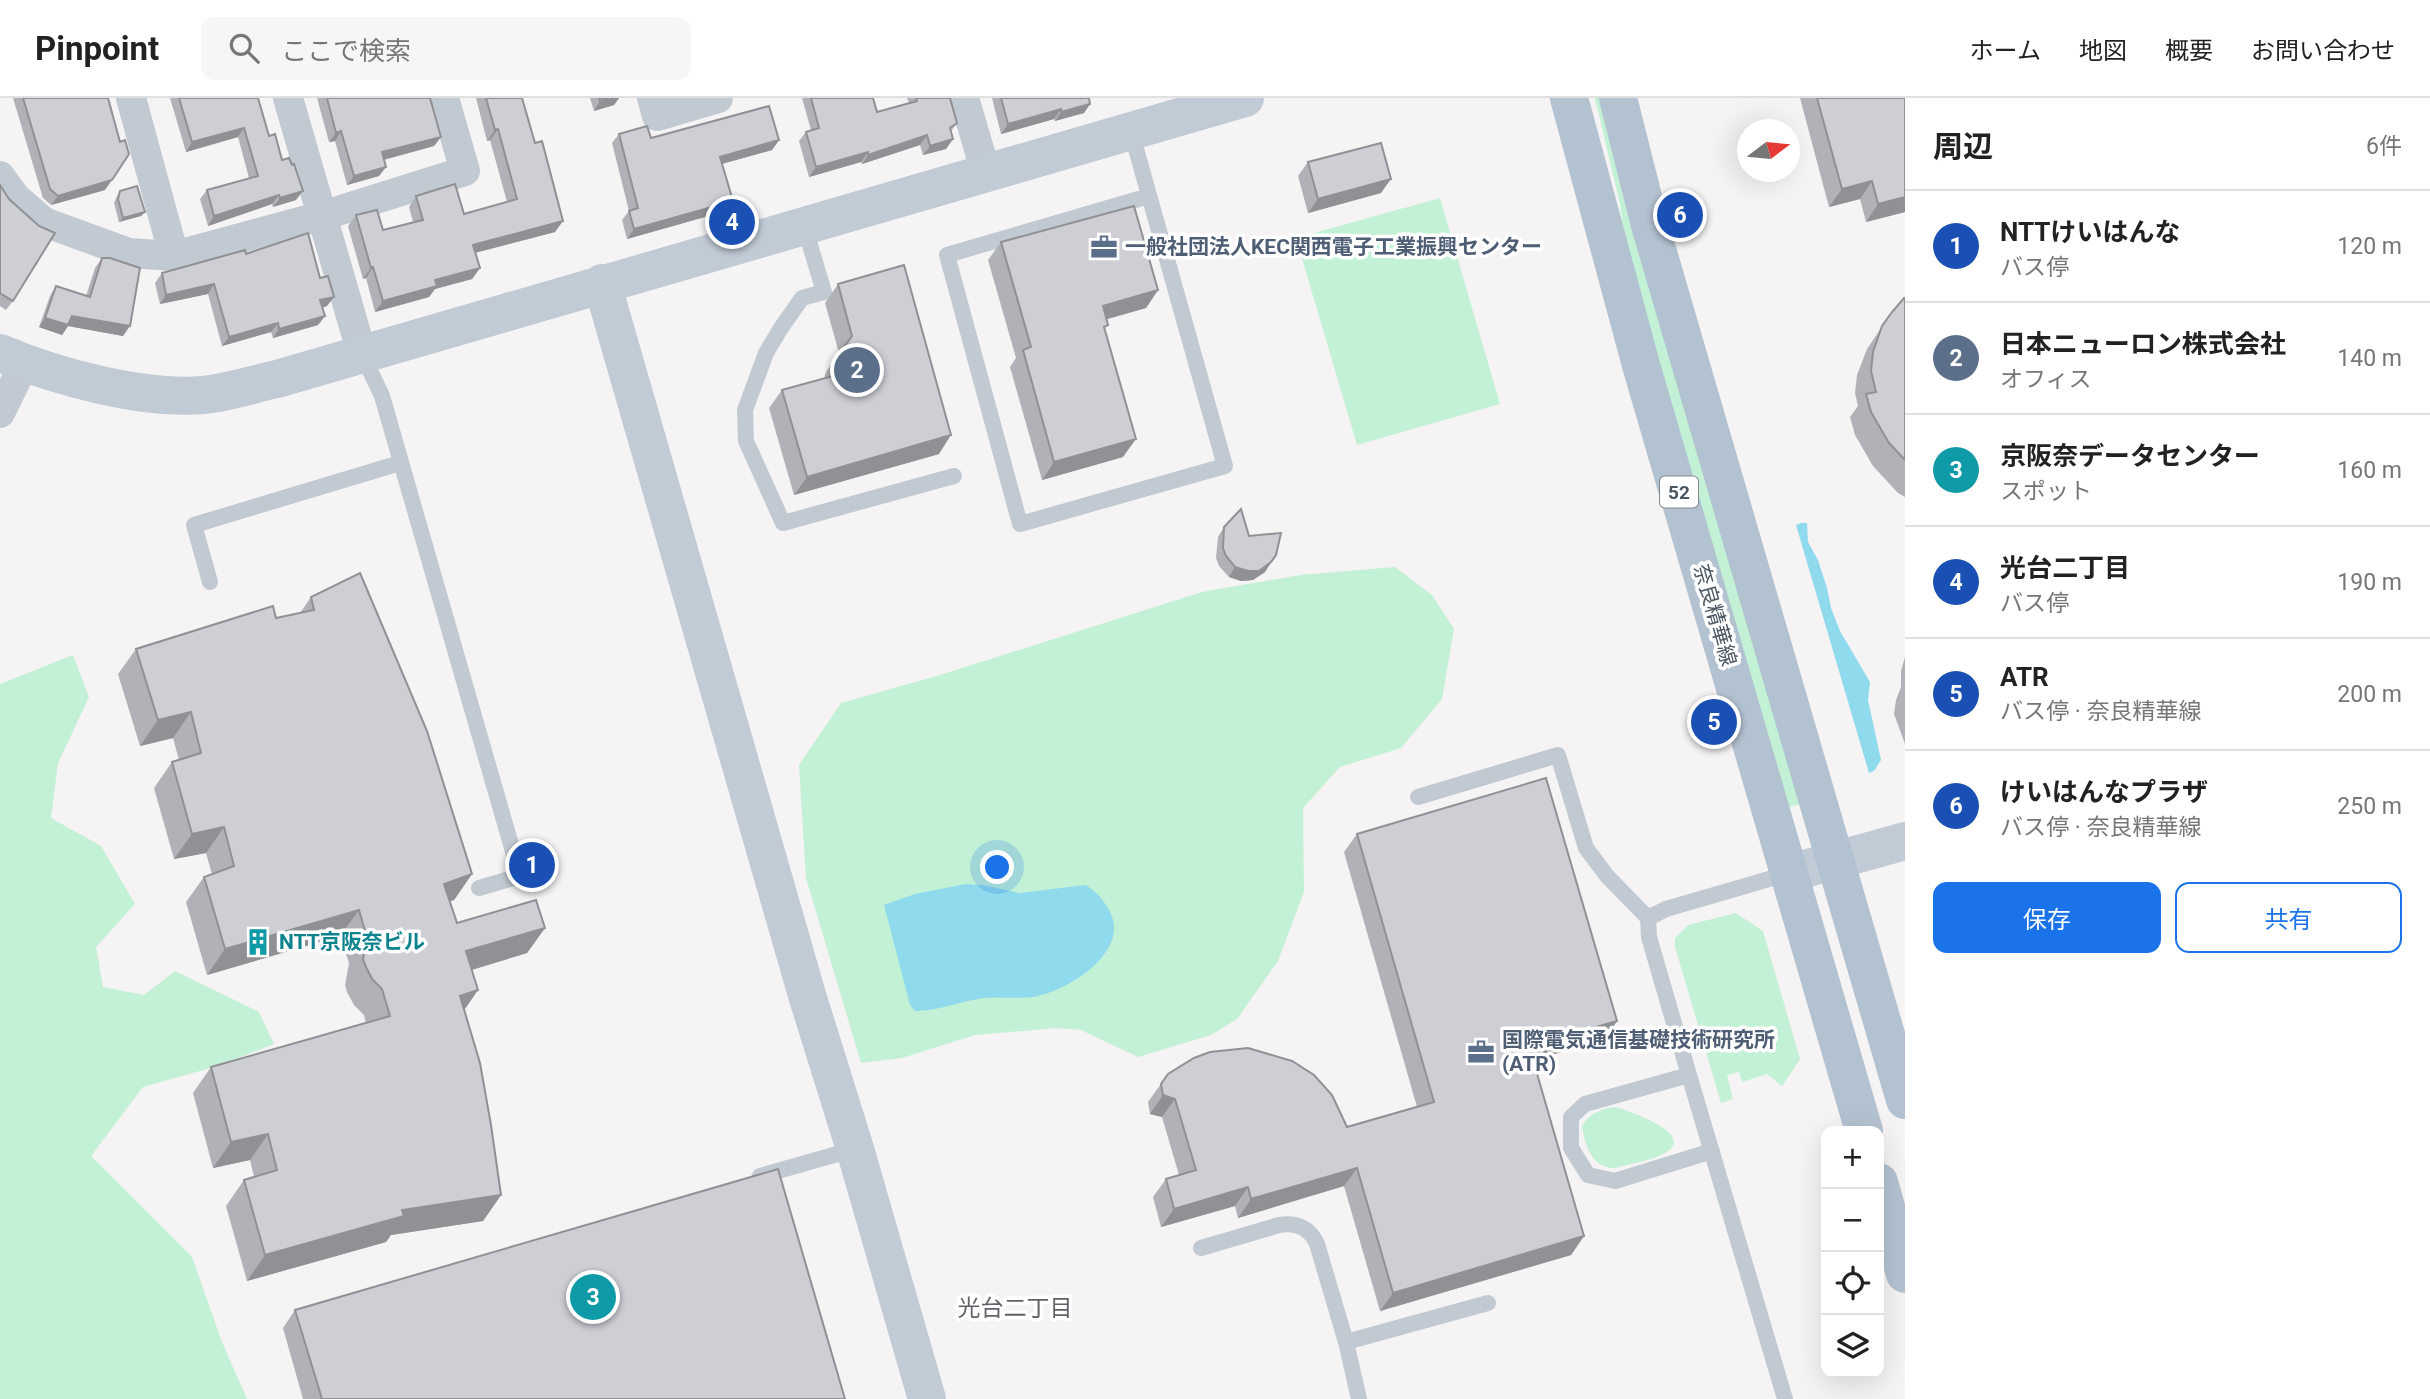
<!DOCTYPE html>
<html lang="ja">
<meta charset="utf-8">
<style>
body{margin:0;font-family:Roboto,"Noto Sans JP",sans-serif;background:#f6f6f6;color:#222}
.controls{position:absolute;right:21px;bottom:21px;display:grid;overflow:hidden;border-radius:14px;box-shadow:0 7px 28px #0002}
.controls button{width:63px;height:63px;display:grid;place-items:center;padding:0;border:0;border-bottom:2px solid #e0e0e0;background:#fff;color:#222;font:35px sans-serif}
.compass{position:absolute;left:1737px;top:21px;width:63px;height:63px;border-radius:50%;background:#fff;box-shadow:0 7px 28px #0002;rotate:74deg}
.you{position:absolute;left:998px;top:770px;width:24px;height:24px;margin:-18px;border:5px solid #fff;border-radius:50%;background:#1a73e8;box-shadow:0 0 0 10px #1a73e833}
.badge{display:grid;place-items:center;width:46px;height:46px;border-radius:50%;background:#1a73e8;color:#fff;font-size:23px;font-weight:700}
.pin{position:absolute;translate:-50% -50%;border:4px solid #fff;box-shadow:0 2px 7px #0006}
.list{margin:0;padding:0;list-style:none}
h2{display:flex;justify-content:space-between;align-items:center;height:91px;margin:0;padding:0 28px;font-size:30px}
h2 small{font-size:23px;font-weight:400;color:#767676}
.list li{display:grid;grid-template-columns:46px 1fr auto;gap:21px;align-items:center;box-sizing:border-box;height:112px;padding:0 28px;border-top:2px solid #e0e0e0}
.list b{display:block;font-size:26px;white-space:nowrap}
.list p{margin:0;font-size:23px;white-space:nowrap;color:#767676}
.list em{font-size:23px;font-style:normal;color:#767676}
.actions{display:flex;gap:14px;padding:21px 28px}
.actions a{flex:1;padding:16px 0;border:2px solid #1a73e8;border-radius:14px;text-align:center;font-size:24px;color:#1a73e8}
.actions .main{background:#1a73e8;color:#fff}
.icon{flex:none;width:38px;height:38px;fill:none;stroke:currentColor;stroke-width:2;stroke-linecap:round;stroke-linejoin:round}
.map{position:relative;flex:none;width:1905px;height:1301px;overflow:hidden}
header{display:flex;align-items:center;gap:42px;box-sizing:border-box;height:98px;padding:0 35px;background:#fff;border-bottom:2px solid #e0e0e0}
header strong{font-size:33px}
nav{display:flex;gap:38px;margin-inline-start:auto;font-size:24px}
.search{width:490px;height:63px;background:#f6f6f6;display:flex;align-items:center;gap:18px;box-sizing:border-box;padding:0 24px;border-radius:14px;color:#767676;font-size:26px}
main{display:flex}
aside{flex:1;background:#fff}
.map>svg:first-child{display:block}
.green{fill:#c3f1d5}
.water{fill:#90daee}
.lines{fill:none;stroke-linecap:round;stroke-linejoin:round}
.lane{stroke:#c1cad2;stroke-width:16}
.street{stroke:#c1cad2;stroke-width:30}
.secondary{stroke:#c1cbd6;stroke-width:38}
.primary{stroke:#b3c2d1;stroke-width:38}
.wall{fill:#b0b2b7}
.shaded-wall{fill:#909195}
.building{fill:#cdcfd5;stroke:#909195;stroke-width:2}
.labels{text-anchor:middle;stroke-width:7;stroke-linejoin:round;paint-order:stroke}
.shield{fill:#fff;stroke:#808990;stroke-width:2}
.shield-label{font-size:19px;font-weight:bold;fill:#4a5661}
.service-label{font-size:21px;font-weight:bold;fill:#4e5e75;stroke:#fff;text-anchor:start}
.street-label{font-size:21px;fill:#4a5661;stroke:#fff}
.culture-label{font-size:21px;font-weight:bold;fill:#0d838f;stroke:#fff;text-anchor:start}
.neighbourhood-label{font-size:23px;fill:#5f6368;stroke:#fff}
</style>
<header>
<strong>Pinpoint</strong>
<div class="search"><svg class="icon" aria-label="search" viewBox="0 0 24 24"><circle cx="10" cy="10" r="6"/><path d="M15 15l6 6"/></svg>ここで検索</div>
<nav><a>ホーム</a><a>地図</a><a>概要</a><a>お問い合わせ</a></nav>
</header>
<main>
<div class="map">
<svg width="1905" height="1301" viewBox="0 0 1905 1301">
<rect width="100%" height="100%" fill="#f5f3f3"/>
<path class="green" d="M1595,0h12l196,705 -19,6 -157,-544 -7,-61z
M1440,100l60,206 -143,41 -61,-207z
M1395,469l37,28 22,34 -12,70 -41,49 -61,19 -37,41 1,84 -26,69 -41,58 -26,16 -73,22 -57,-27 -25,-2 -81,7 -73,23 -41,5 -55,-185 -7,-113 42,-62 99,-28 262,-83 98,-17z
M73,557l16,42 -31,66 -7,55 50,28 34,58 -39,43 7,40 41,8 31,-24 84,41 15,32 -60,23 -71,20 -52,69 101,101 30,85 25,57h-247v-715z
M1736,815l27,18 37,128 -18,27 -15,-12 -25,8 -3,-10 -12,3 6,24 -12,4 -46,-156v-9l13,-13z
M1615,1009c11,3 84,27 50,46 -14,8 -34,10 -49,15 -24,1 -31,-22 -34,-42 7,-13 19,-17 33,-19z"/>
<path class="water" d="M1801,425h6l1,19 10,18 9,28 4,20 9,23 30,51 -2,18 13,60 -7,11 -5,2 -73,-248z
M966,786l16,1 38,8 65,-8c13,6 30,28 29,43 0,33 -48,62 -76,68 -18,4 -36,0 -54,2 -23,3 -46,13 -69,13l-5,-6 -26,-100 31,-11z"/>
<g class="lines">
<path class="lane" d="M1131,33l94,335 -205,58 -73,-269 202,-59
M804,127l20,67 -22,6 -21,30 -15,25 -21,57 1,31 37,82 171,-47
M362,256l20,42 138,480 -41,12
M210,484l-16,-57 206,-62
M1418,699l140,-42 28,93 21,28 41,42
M1689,977l96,324
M1712,1053l-97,30 -27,-6 -17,-27v-31l14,-13 104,-29 -40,-138 -1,-19 18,-9 124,-36
M760,1078l95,-27
M1201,1150l78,-23c18,-3 31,3 38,19l29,98
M1359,1301l-13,-57 142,-39"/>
<path class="street" d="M131,0l43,158
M288,0l74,256
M652,0l5,18 61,-18
M964,0l22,75
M0,78l16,22 28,24 85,31 45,3 148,-40 143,-45 -21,-73
M0,315l24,-49"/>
<path class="secondary" d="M602,185l205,712 48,154 72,250
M0,255c56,24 143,47 203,42 24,-2 50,-11 74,-16l968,-281
M1790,775l115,-32"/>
<path class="primary" d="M1569,0l72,267 223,766
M1618,0l32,127 255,875
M1879,1084l26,92"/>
</g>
<path class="wall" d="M13,0h95l-3,92 -54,15 -8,-7z
M170,0h88l11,38 13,24 14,40 -23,7 -1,-3 -64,22 -8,-27 7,-9 42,-12 -11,-41 -52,15z
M317,0h113l11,39 -7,9 -50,14 2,7 -7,9 -32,9 -12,-44 -6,1z
M476,0h46l33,134 -80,21 5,15 -8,11 -37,10 -6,8 -54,15 -9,-34 -3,1 -15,-53 8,-11 27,15 30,-8 -4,-15 7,-11 48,18 43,-12 -17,-62 -3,1z
M590,0h29l-5,7 -20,6z
M802,0h71l4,14 32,-9 -2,-5h43l7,25 -6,8 2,8 -7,10 -23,6 -3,-10 -58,19 -1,-2 -52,15 -10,-36 7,-9 5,-2z
M992,0h97l1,6 -6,9 -29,8 -1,-2 -53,15z
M1800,0h105v114l-39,10 -6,-23 -31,8z
M619,36l32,4 128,2 -7,10 -50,14 4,47 -99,28 -5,-19 7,-9 -17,-68z
M1308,64l73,31 -73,20 -10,-37z
M0,87l13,116 -7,9 -6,-4z
M120,93l25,21 -4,4 -22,6 -5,-19 3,-7z
M1001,144l157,48 -12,18 -40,11 -1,11 18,127 -81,23 -32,-113 6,-9 -28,-98z
M246,156l81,52 -5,2 3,8 -7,9 -45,13 -2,-6 -49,14 -14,-52 -48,10 -5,-21 7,-10z
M102,160l21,78 -55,-10 -6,9 -23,-8 11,-31 6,-10 30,10 9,-28z
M838,186l101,170 -145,41 -25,-87 13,-18 42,-12 2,-6 13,-19 -14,-50z
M1905,200v199l-7,-4 -25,-27 -18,-31 -5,-18 8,-11 -3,-13 2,-18 10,-26 25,-37z
M1224,429l25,9 27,19 -11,17 -12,8 -12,1 -12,-4 -10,-11 -3,-8 2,-21z
M311,499l161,277 -18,26 -4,1 7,22 88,5 -18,25 -55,17 6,20 -14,20 37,185 -18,26 -92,14 -5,7 -139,39 -21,-75 18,-26 10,-3 -4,-17 -37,8 -20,-75 18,-26 155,-44 -2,-8 -10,-10 -7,-13 -2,-7 4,-22 -9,-27 -133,39 -21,-73 18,-25 8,-3 -6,-21 -32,6 -20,-71 18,-26 7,-2 -6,-22 -33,8 -22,-72 18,-25 164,-36z
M1905,559v87l-11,-30 2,-14 5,-13v-16z
M1357,736l260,187 -13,19 -71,20 51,176 -13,19 -191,56 -36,-125 -106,32 -3,-12 -74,21 -8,-30 13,-18 13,-4 -17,-58 -12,-3 -2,-12 20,-28 179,53 70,-20 -73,-255z
M295,1212l550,89h-542l-20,-71z"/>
<path class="shaded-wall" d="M611,0h8l-5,7 -20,6 6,-10z
M1090,6l-6,9 -29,8 6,-9z
M1061,11l-7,10 -53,15 7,-10z
M244,30l-6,9 -52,15 6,-10z
M498,31l-8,11 -3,1 8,-11z
M341,33l-6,10 -6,1 7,-9z
M927,37l-7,10 -58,19 6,-9z
M441,39l-7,9 -59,16 7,-10z
M953,41l-7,10 -23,6 7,-9z
M779,42l-7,10 -58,16 6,-9z
M868,54l-7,10 -52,15 7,-10z
M386,69l-7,9 -32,9 7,-9z
M1391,81l-10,14 -73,20 10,-14z
M112,82l-7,10 -54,15 7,-9z
M1872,83l-12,18 -31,8 13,-18z
M303,93l-7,9 -23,7 7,-9z
M279,97l-7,9 -64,22 6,-10z
M1905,99v15l-39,10 12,-18z
M733,103l-7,10 -99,28 7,-10z
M145,114l-4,4 -22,6 4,-4z
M563,123l-8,11 -89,23 7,-10z
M373,169l-7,11 -3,1 8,-11z
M480,170l-8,11 -37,10 -6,8 -54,15 8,-11 52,-21z
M214,186l-6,10 -48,10 6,-9z
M1158,192l-12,18 -56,16 13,-18z
M334,199l-7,9 -13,4 6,-10z
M72,218l58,10 -7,10 -55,-10 -6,9 -23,-8 6,-9z
M325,218l-7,9 -45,13 6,-9z
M278,225l-7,9 -49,14 7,-9z
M951,337l-12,19 -145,41 13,-18z
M1136,341l-13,18 -81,23 12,-18z
M1271,464l-6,10 -12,8 -12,1 -12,-4 6,-10z
M191,614l-18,26 -33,8 18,-26z
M224,729l-18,26 -32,6 18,-25z
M472,776l-18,26 -28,9 18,-25z
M359,812l-19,26 -133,39 18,-26z
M545,830l-18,25 -79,24 18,-26z
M478,892l-18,26v-20z
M1617,923l-13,19 -88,25 13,-19z
M1163,997l12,4 -13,18 -12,-3z
M268,1036l-18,26 -37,8 18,-26z
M1357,1070l-13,18 -106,32 13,-19z
M1248,1089l-13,19 -74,21 13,-18z
M501,1097l-18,26 -92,14 -5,7 -139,39 18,-26 137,-45z
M1584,1138l-13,19 -191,56 13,-18z"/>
<path class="building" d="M23,0h85l12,44 5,-2 4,14 -17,26 -54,16 -8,-7z
M179,0h79l11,38 6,-2 7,26 7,-2 3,7 2,-1 9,27 -23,7 -1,-3 -65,21 -7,-26 51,-14 -14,-48 -52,14z
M327,0h103l11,39 -59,15 4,15 -32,9 -13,-45 -5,2z
M486,0h36l13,45 7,-2 21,80 -90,24 7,23 -45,12 2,6 -54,15 -10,-34 -2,1 -15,-53 21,-5 6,20 40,-10 -7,-24 39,-12 9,30 53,-15 -19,-70 -3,1z
M599,0h12l-11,3z
M811,0h62l4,14 40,-11 -1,-3h34l7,25 -7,5 3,11 -23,7 -3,-11 -59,20v-3l-52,15 -10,-35 13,-4z
M1001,0h88l1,6 -29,8v-3l-53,15z
M1817,0h88v99l-27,7 -6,-23 -30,8z
M769,8l10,34 -59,17 13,44 -99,28 -5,-18 9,-3 -19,-74 28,-8 4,12z
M1381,45l10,36 -73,20 -10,-37z
M0,87l9,14 30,27 16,7 -42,68 -13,-8z
M137,88l8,26 -22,6 -5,-19 2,-8z
M1134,108l24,84 -55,16 5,19 -4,2 32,112 -82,23 -31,-112 8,-3 -30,-105z
M308,135l12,45 8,-2 6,21 -14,3 5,16 -46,13 -1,-6 -49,14 -15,-53 -48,11 -4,-22 83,-23 1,4z
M102,160h8l30,10 -10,58 -58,-10 -4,9 -23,-7 11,-32 34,11z
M904,167l47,170 -144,42 -25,-87 51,-14 6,-22 13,-18 -14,-52z
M1904,200h1v162l-16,-17 -18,-31 -5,-18 10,-2 -5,-21 2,-19 9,-26 10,-14z
M1241,411l8,27 32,-3 -5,22 -5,7 -12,9h-11l-13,-4 -9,-11 -3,-8 1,-21z
M360,475l67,158 45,143 -28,10 13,39 79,-23 9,28 -79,23 12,39 -18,6 20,67 11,62 10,70 -99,15 2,6 -139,39 -21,-75 33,-10 -9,-36 -37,8 -20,-75 179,-51 -8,-27 -10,-10 -6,-12 -3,-8 4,-21 -8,-28 -134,39 -21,-72 30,-11 -10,-39 -32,7 -20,-72 29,-9 -10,-41 -33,8 -22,-71 137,-43 3,12 38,-8 -3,-13z
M1546,680l71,243 -88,25 55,190 -191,57 -36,-125 -106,31 -3,-12 -74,22 -8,-30 30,-9 -21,-71 -12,-4 -2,-11 7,-10 26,-16 16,-6 38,-4 44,13 22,14 18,20 15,32 87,-25 -77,-268z
M778,1071l67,230h-523l-27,-89z"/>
<defs>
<symbol id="office-bare" viewBox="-9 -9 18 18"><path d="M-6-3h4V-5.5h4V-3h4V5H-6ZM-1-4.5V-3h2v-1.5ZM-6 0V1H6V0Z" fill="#5c6f8a" stroke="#fff" stroke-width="2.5" paint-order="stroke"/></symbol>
<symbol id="building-bare" viewBox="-9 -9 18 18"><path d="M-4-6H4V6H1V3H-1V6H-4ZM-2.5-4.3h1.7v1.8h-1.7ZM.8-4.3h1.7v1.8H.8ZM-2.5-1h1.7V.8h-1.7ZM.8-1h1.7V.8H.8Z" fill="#0f9aa8" stroke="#fff" stroke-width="2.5" paint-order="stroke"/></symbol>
</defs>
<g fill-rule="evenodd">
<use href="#office-bare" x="1085" y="130" width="38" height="38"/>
<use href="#building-bare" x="239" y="825" width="38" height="38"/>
<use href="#office-bare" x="1462" y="935" width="38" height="38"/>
</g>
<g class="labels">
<rect class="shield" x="1660" y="378.5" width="38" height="31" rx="5"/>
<g class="shield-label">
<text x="1679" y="401">52</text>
</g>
<g class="service-label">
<text x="1125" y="156">一般社団法人KEC関西電子工業振興センター</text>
<text x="1502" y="949">国際電気通信基礎技術研究所<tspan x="1502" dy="24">(ATR)</tspan></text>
</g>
<g class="street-label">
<text transform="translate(1715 517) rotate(74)" y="7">奈良精華線</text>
</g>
<g class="culture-label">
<text x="279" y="851">NTT京阪奈ビル</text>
</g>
<g class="neighbourhood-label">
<text x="1015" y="1218">光台二丁目</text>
</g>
</g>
</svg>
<div class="controls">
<button>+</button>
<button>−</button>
<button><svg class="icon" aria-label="locate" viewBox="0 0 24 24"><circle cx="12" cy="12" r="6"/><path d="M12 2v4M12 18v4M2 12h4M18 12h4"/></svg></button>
<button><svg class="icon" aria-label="layers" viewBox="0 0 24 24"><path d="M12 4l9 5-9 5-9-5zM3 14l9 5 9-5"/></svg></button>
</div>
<svg class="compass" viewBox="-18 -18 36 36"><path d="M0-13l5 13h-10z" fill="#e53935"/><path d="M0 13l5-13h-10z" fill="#767676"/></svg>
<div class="you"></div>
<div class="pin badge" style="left:532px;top:767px;background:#1a4fb4">1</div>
<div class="pin badge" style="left:857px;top:272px;background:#5c6f8a">2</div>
<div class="pin badge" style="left:593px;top:1199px;background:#0f9aa8">3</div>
<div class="pin badge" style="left:732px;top:124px;background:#1a4fb4">4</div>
<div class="pin badge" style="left:1714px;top:624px;background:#1a4fb4">5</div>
<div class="pin badge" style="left:1680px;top:117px;background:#1a4fb4">6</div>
</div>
<aside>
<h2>周辺<small>6件</small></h2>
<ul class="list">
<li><span class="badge" style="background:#1a4fb4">1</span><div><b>NTTけいはんな</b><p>バス停</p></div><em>120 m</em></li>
<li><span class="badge" style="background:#5c6f8a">2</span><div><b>日本ニューロン株式会社</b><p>オフィス</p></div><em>140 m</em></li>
<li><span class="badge" style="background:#0f9aa8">3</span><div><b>京阪奈データセンター</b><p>スポット</p></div><em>160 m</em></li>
<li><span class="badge" style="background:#1a4fb4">4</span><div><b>光台二丁目</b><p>バス停</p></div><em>190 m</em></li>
<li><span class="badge" style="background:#1a4fb4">5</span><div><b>ATR</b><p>バス停 · 奈良精華線</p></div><em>200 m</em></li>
<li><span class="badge" style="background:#1a4fb4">6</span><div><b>けいはんなプラザ</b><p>バス停 · 奈良精華線</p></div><em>250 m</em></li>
</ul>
<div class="actions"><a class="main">保存</a><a>共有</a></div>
</aside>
</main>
